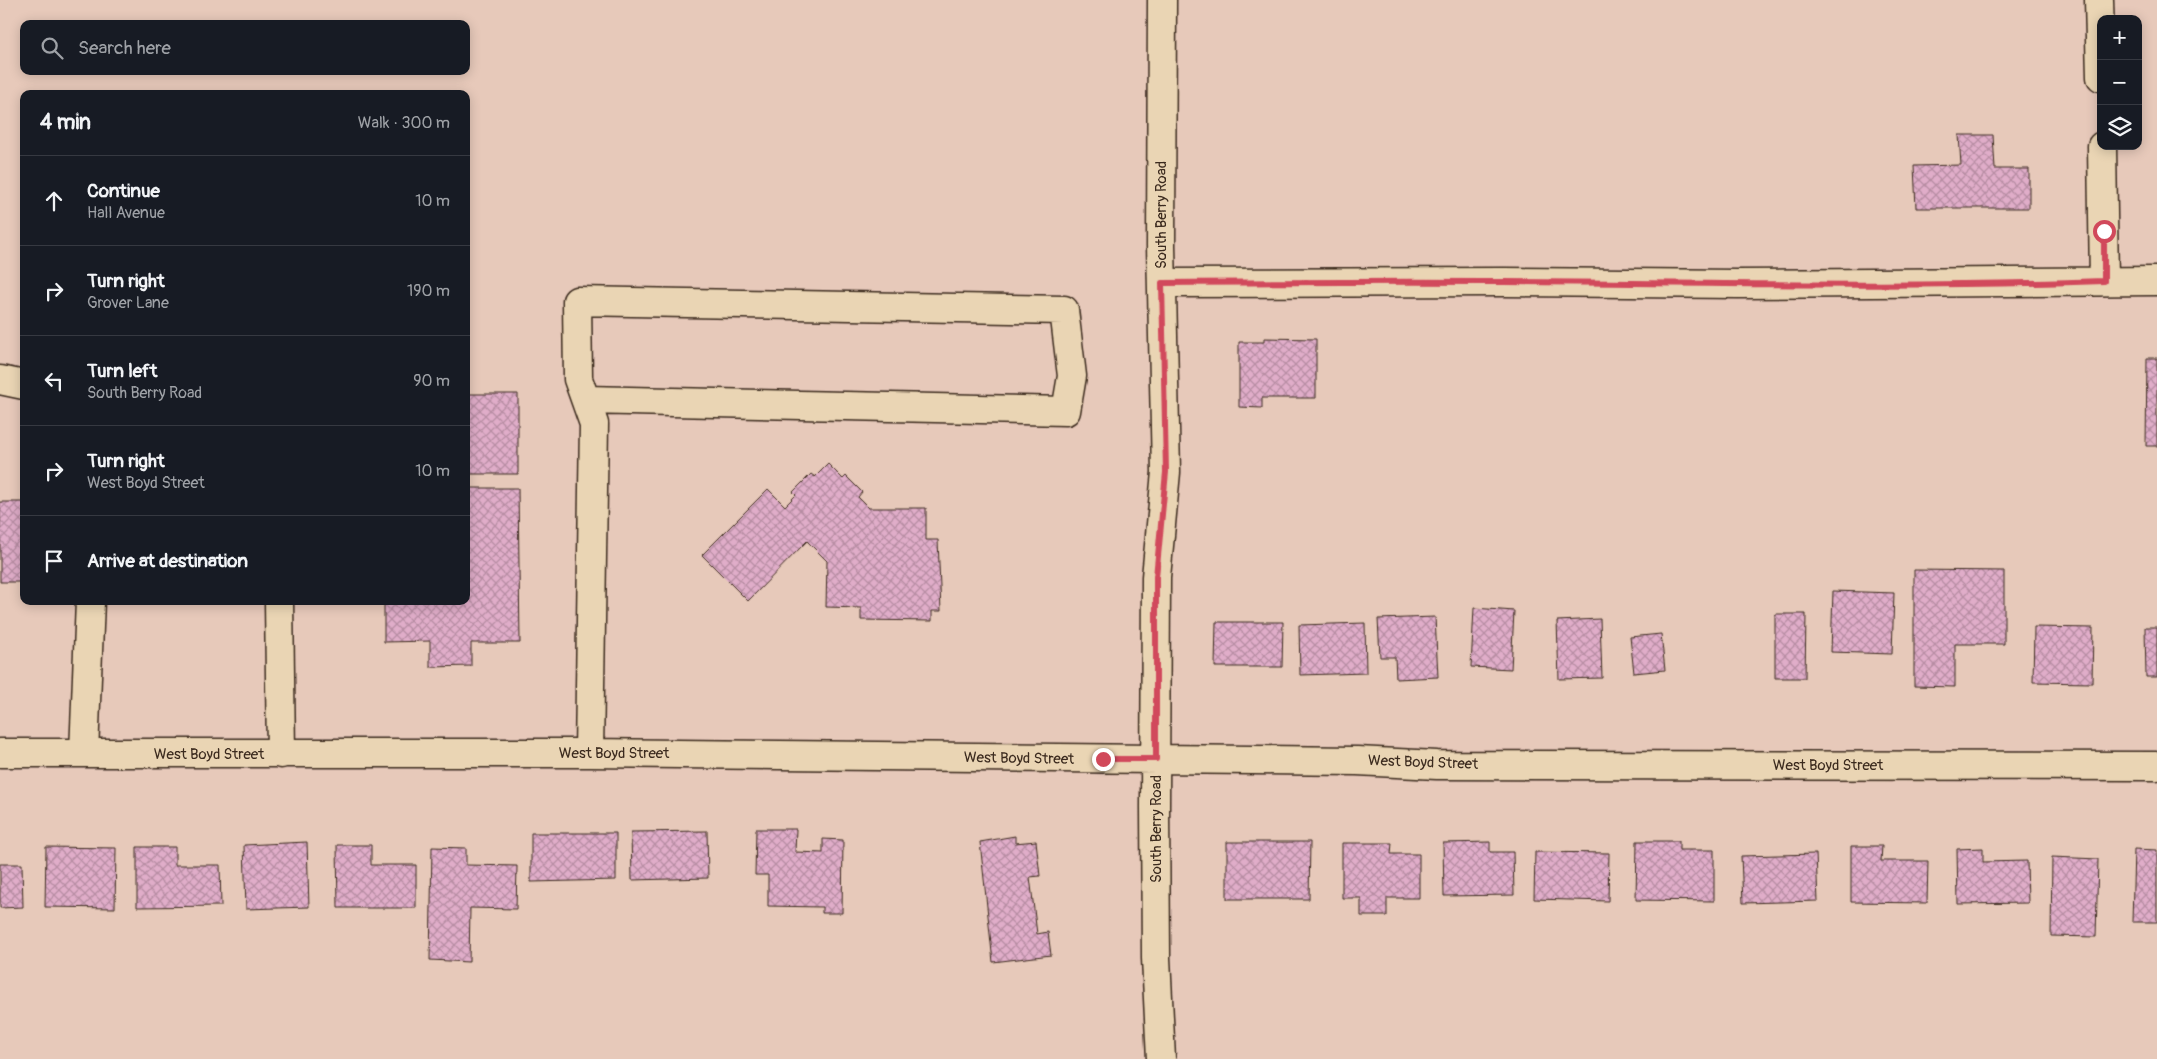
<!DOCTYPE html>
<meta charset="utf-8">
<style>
body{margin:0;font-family:Pangolin,sans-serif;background:#20242c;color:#f1f3f6}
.controls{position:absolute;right:15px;top:15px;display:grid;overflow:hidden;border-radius:10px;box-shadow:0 2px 12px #0003}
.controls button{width:45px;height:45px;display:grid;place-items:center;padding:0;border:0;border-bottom:1px solid #363941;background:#171b24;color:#f1f3f6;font:25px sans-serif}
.stop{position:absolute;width:15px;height:15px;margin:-11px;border:4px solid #d1495b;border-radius:50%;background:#fff}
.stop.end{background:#d1495b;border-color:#fff;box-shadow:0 1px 5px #0008}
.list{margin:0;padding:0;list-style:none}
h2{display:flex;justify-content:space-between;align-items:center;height:65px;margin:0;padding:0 20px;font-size:21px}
h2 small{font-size:16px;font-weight:400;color:#9ea1a6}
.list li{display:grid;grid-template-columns:32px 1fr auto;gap:15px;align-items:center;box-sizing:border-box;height:90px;padding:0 20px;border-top:1px solid #363941}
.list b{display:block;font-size:19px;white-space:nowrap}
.list p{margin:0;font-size:16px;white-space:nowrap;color:#9ea1a6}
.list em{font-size:16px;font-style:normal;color:#9ea1a6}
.icon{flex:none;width:28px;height:28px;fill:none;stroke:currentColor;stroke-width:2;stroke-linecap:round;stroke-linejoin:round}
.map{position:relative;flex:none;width:2157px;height:1059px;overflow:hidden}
.search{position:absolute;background:#171b24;box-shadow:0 2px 12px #0003;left:20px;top:20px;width:450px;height:55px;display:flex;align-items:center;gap:12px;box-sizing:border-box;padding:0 18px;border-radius:10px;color:#9ea1a6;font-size:19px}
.panel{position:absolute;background:#171b24;box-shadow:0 2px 12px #0003;left:20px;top:90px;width:450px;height:515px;border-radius:10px}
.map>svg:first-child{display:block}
.building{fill:url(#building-cross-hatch);stroke:#3b2a1e}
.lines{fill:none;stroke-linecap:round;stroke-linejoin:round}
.minor-casing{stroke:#3b2a1e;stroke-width:31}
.minor{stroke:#ead5b4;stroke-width:28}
.route{stroke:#d1495b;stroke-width:6}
.labels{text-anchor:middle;stroke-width:4;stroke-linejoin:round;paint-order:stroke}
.street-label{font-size:15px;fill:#3b2a1e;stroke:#ead5b4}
</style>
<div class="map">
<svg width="2157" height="1059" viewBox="0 0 2157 1059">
<defs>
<pattern id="building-cross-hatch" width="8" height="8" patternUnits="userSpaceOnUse" patternTransform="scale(1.25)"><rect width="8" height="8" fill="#e0adc9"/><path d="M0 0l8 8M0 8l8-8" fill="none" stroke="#b78da3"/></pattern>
</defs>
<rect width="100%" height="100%" fill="#e7c9ba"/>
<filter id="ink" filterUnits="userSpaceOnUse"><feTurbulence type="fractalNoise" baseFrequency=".02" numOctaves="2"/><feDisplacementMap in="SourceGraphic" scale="10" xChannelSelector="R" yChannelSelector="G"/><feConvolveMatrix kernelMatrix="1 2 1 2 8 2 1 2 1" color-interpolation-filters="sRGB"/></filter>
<g filter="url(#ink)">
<path class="building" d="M1959,135h34l2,34h34v39h-113l-2,-42 47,-1z
M1264,338l52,1v59h-54v10l-23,-1v-65h25z
M2147,358h10v88h-11z
M466,394h52v80h-52z
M828,464l15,15 3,-3 16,16 -4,5 11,11h57v32h12l3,71h-9v10l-71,-1v-12l-35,-1 1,-46 -20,-20 -59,60 -46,-46 66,-66 17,17 11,-11 -3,-3 18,-18 4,3z
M466,488h52l2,155h-49v23l-41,1v-26l-46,1v-41h82z
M0,502h24v80h-24z
M1914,570l90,1v73h-49v43l-41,-1z
M1833,591l61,2 -2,61 -61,-2z
M1474,608l40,3 -3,58 -40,-2z
M1775,614h31l-1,64h-30z
M1435,617l3,60 -42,2 -1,-22h-15l-2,-38z
M1600,619l2,59 -43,1 -2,-58z
M1216,622h67l-1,45h-67z
M1365,623l1,50 -66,2 -1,-50z
M2034,627l59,1 -1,55 -59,-1z
M2145,627h12v50h-11z
M1661,634l4,36 -31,3 -4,-36z
M756,829h40l-1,23 28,1v-14l20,1 -1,73h-20v-6l-54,-1v-31h-13z
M707,831l1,47 -76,2 -1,-48z
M531,833h85v47l-85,2z
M1015,836v7l21,-2 4,35 -10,1 7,57 11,-2 3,23 -58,7 -13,-120z
M1637,841h42v9h35v51l-78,-1z
M307,842l2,65 -63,2 -2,-64z
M1227,842h83l-1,57h-82z
M1490,842v10h23l1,43 -70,1 -1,-53z
M1342,843h50l-1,11h28v44h-32v18h-26v-18h-19z
M337,845h34v20h45v43h-78z
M1851,846h31l-1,15h47l-1,42 -76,-1z
M46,847l70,1 -1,60 -70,-1z
M137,847h38v18h45l1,41 -84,1z
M432,847l34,1v17l51,1 -1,43 -46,-1 -1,54 -39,-2z
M1983,848v14l44,-1 1,42 -70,1 -1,-55z
M2134,849l23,1v72h-25z
M1535,852l74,1 -1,48 -74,-2z
M1816,854l2,47 -75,2 -2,-47z
M2052,857l46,2 -2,78 -45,-1z
M0,864h22l1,43 -23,1z"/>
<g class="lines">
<defs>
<path id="minor" d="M2099,0l2,77
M2102,146l2,135
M1162,283l342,-1 234,2 419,-3
M0,380l24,5
M586,400l480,11 6,-35 -8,-66 -487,-9 1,78 16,45 -5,329
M279,601l2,153
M0,753h589l768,8 80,4 720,1
M84,753l6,-152
M1161,1059l-5,-101 -1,-151 1,-230 10,-105 -5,-227 1,-245"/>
</defs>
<use href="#minor" class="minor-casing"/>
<use href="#minor" class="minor"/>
</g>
</g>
<g class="lines" filter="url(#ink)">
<path class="route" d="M1103,759h53v-182l10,-105 -4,-189c114,-1 227,-2 341,-1 200,1 401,6 601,-1v-50"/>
</g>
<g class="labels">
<g class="street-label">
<text transform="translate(1161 215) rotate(-90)" y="5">South Berry Road</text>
<text x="614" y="758">West Boyd Street</text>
<text x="209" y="759">West Boyd Street</text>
<text transform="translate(1019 758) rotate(1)" y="5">West Boyd Street</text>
<text transform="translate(1423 762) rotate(2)" y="5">West Boyd Street</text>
<text x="1828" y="770">West Boyd Street</text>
<text transform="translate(1156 829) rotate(-90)" y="5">South Berry Road</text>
</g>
</g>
</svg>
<div class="controls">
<button>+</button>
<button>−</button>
<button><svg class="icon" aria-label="layers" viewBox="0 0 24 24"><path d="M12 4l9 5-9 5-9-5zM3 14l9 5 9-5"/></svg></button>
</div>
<div class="stop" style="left:2104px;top:231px"></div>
<div class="stop end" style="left:1103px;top:759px"></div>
<div class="search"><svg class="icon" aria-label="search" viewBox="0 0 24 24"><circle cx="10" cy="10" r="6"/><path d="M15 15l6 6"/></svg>Search here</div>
<section class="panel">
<h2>4 min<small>Walk · 300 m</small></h2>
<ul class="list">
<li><svg class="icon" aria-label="ahead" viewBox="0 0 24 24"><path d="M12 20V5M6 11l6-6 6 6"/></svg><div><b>Continue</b><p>Hall Avenue</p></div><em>10 m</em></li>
<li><svg class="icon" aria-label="right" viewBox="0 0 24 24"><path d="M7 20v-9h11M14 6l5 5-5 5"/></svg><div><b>Turn right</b><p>Grover Lane</p></div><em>190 m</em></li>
<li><svg class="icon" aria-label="left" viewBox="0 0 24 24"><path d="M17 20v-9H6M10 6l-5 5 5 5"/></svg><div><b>Turn left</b><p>South Berry Road</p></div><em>90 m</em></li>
<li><svg class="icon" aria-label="right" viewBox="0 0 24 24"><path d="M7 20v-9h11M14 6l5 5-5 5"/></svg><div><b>Turn right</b><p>West Boyd Street</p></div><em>10 m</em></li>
<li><svg class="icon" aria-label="arrive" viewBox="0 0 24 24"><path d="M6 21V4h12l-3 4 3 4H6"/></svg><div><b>Arrive at destination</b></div></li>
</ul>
</section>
</div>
